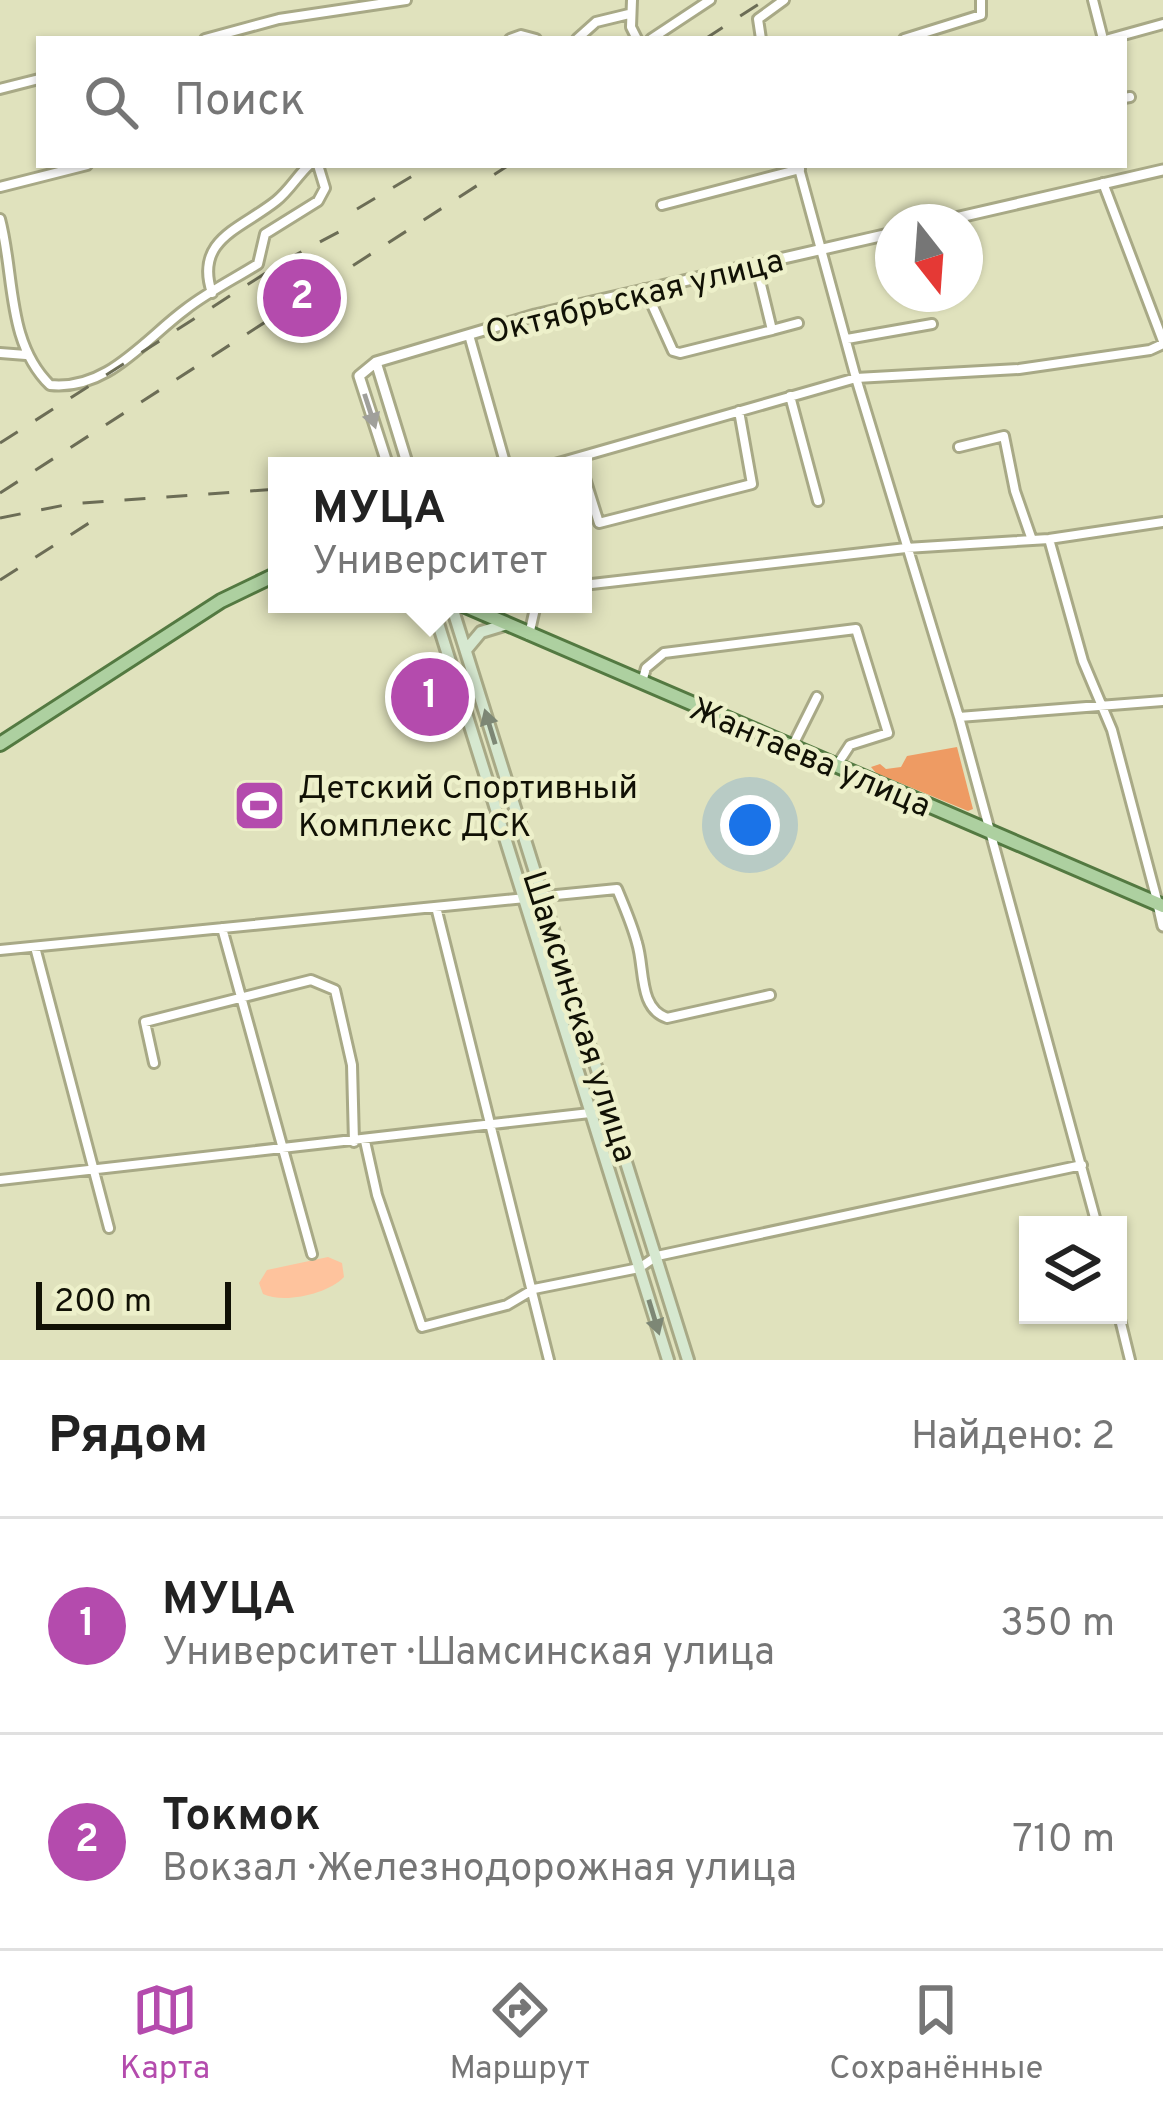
<!DOCTYPE html>
<html lang="ru">
<meta charset="utf-8">
<style>
body{margin:0;font-family:Overpass,sans-serif;background:#f6f6f6;color:#222}
.controls{position:absolute;right:36px;bottom:36px;display:grid;overflow:hidden;border-radius:0px;box-shadow:0 3px 9px #0004}
.controls button{width:108px;height:108px;display:grid;place-items:center;padding:0;border:0;border-bottom:3px solid #e0e0e0;background:#fff;color:#222;font:60px sans-serif}
.compass{position:absolute;left:875px;top:204px;width:108px;height:108px;border-radius:50%;background:#fff;box-shadow:0 3px 9px #0004;rotate:163deg}
.scale{position:absolute;left:36px;bottom:30px;width:195px;box-sizing:border-box;padding-left:12px;border:6px solid #111105;border-top:0;font-size:33px;line-height:42px;white-space:nowrap;color:#111105;-webkit-text-stroke:9px #edf0ca;paint-order:stroke}
.you{position:absolute;left:750px;top:825px;width:42px;height:42px;margin:-30px;border:9px solid #fff;border-radius:50%;background:#1a73e8;box-shadow:0 0 0 18px #1a73e833}
.badge{display:grid;place-items:center;width:78px;height:78px;border-radius:50%;background:#b44bad;color:#fff;font-size:39px;font-weight:700}
.pin{position:absolute;translate:-50% -50%;border:6px solid #fff;box-shadow:0 3px 12px #0006}
.popup{position:absolute;left:268px;top:457px;width:324px;height:156px;box-sizing:border-box;display:grid;place-content:center;border-radius:0px;background:#fff;filter:drop-shadow(0 3px 9px #0005);font-size:39px;white-space:nowrap;color:#767676}
.popup b{font-size:45px;color:#222}
.popup::after{content:'';position:absolute;left:50%;top:100%;margin-left:-24px;border:24px solid transparent;border-top-color:#fff}
.list{margin:0;padding:0;list-style:none}
h2{display:flex;justify-content:space-between;align-items:center;height:156px;margin:0;padding:0 48px;font-size:51px}
h2 small{font-size:39px;font-weight:400;color:#767676}
.list li{display:grid;grid-template-columns:78px 1fr auto;gap:36px;align-items:center;box-sizing:border-box;height:216px;padding:0 48px;border-top:3px solid #e0e0e0}
.list b{display:block;font-size:45px;white-space:nowrap}
.list p{margin:0;font-size:39px;white-space:nowrap;color:#767676}
.list em{font-size:39px;font-style:normal;color:#767676}
.icon{flex:none;width:66px;height:66px;fill:none;stroke:currentColor;stroke-width:2;stroke-linecap:round;stroke-linejoin:round}
.map{position:relative;flex:none;width:1163px;height:1360px;overflow:hidden}
.search{position:absolute;background:#fff;box-shadow:0 3px 9px #0004;left:36px;right:36px;top:36px;height:132px;display:flex;align-items:center;gap:30px;box-sizing:border-box;padding:0 42px;border-radius:0px;color:#767676;font-size:45px}
.sheet{height:588px;background:#fff}
nav{display:flex;justify-content:space-around;align-items:center;box-sizing:border-box;height:168px;border-top:3px solid #e0e0e0;background:#fff;font-size:33px;color:#767676}
nav a{display:grid;justify-items:center;gap:6px}
nav .on{color:#b44bad}
.map>svg:first-child{display:block}
.green{fill:#fec39d}
.forest{fill:#ee9b63}
.lines{fill:none;stroke-linecap:round;stroke-linejoin:round}
.minor-casing{stroke:#a8a986;stroke-width:14}
.tertiary-casing{stroke:#a8a986;stroke-width:15}
.secondary-casing{stroke:#a8a986;stroke-width:16}
.primary-casing{stroke:#537941;stroke-width:18}
.minor{stroke:#fff;stroke-width:8}
.tertiary{stroke:#fff;stroke-width:9}
.secondary{stroke:#d6e8d0;stroke-width:10}
.primary{stroke:#add0a0;stroke-width:12}
.rail{stroke:#6c6d56;stroke-width:3;stroke-dasharray:21 21;stroke-linecap:butt}
.oneway{fill:#a0a09b}
.oneway2{fill:#7d8775}
.labels{text-anchor:middle;stroke-width:9;stroke-linejoin:round;paint-order:stroke}
.street-label{font-size:33px;fill:#111105;stroke:#edf0ca}
.poi-label{font-size:33px;fill:#111105;stroke:#edf0ca;text-anchor:start}
</style>
<div class="map">
<svg width="1163" height="1360" viewBox="0 0 1163 1360">
<rect width="100%" height="100%" fill="#e0e2bd"/>
<path class="green" d="M328,1257l14,6 2,14c-16,17 -60,27 -81,17l-4,-11 8,-13z"/>
<path class="forest" d="M957,747l16,62 -5,2 -92,-38 -5,-6 9,-3 6,5 15,-2 6,-11z"/>
<g class="lines">
<defs>
<path id="minor" d="M632,0l-1,27 6,12
M1093,0l10,39
M205,39l74,-20 127,-19
M510,39l11,-4 15,4
M577,39l19,-17 33,-8
M651,39l59,-39
M761,39l-3,-20 26,-19
M904,39l77,-24v-15
M1109,39l54,-15
M0,89l39,-10
M1124,98l6,-1
M798,165l58,213 103,339 138,508
M1103,183l60,158
M0,187l87,-22
M662,205l138,-36
M0,219c15,56 6,123 50,166 57,6 94,-45 136,-76 22,-17 48,-30 72,-45l7,-30 53,-33 7,-13 -7,-23
M645,289l28,62 7,2 92,-23 -16,-66
M212,293c-18,-54 29,-64 64,-92 13,-10 21,-25 33,-36
M772,330l26,-7
M469,335l37,131
M847,339l85,-15
M0,353l26,2
M790,396l28,105
M959,447l45,-11 11,55 17,49
M548,466l308,-88 163,-9 131,-19 13,-6
M583,472l16,51 153,-39 -13,-73
M1049,539l34,122 29,69 46,174
M583,585l323,-37 143,-9 114,-17
M529,635l7,-31
M642,682l4,-14 18,-15 192,-24 32,104 -38,12 -13,20
M959,717l204,-16
M792,747l25,-50
M436,907l113,453
M222,928l90,326
M35,947l74,281
M0,950l617,-61c7,17 15,35 20,54 8,25 1,65 30,75l103,-23
M154,1063l-9,-41 166,-42 24,10 17,75 2,77
M365,1141l12,54 45,132 85,-22 27,-16 105,-21 18,-12 425,-91
M0,1180l590,-67
M1118,1311l12,49"/>
<path id="tertiary" d="M938,222l225,-52
M376,362l32,104
M388,466l-29,-90 17,-14 159,-47 358,-82
M1158,904l5,22"/>
<path id="secondary" d="M432,604l236,756
M451,604l237,756
M466,650l15,-18 23,-7"/>
<path id="primary" d="M461,604l702,302
M0,744l221,-143 56,-27"/>
</defs>
<use href="#minor" class="minor-casing"/>
<use href="#tertiary" class="tertiary-casing"/>
<use href="#secondary" class="secondary-casing"/>
<use href="#primary" class="primary-casing"/>
<use href="#minor" class="minor"/>
<use href="#tertiary" class="tertiary"/>
<use href="#secondary" class="secondary"/>
<use href="#primary" class="primary"/>
<path class="rail" d="M705,39l60,-39
M357,209l74,-44
M0,443l286,-183 62,-33
M0,493l509,-328
M0,518l70,-14 207,-15
M0,580l89,-57"/>
</g>
<defs><path id="oneway-solid" d="M-6-.8H1V-3.2L6.5 0L1 3.2V.8H-6Z" transform="scale(3)"/></defs>
<use class="oneway" href="#oneway-solid" transform="translate(370 411) rotate(72)"/>
<g class="oneway2">
<use href="#oneway-solid" transform="translate(490 727) rotate(-107)"/>
<use href="#oneway-solid" transform="translate(654 1317) rotate(73)"/>
</g>
<defs>
<symbol id="stadium-square" viewBox="-11 -11 22 22"><rect x="-9" y="-9" width="18" height="18" rx="4" fill="#b44bad" stroke="#edf0ca"/><path d="M0-5a6.5 5 0 1 0 0 10a6.5 5 0 1 0 0-10ZM-3.5-1.8h7v3.6h-7Z" fill="#fff"/></symbol>
</defs>
<g fill-rule="evenodd">
<use href="#stadium-square" x="230" y="776" width="59" height="59"/>
</g>
<g class="labels">
<g class="street-label">
<text transform="translate(634 295) rotate(-14)" y="12">Октябрьская улица</text>
<text transform="translate(811 756) rotate(23)" y="12">Жантаева улица</text>
<text transform="translate(581 1016) rotate(72)" y="12">Шамсинская улица</text>
</g>
<g class="poi-label">
<text x="298" y="798">Детский Спортивный<tspan x="298" dy="38">Комплекс ДСК</tspan></text>
</g>
</g>
</svg>
<div class="controls">
<button><svg class="icon" aria-label="layers" viewBox="0 0 24 24"><path d="M12 4l9 5-9 5-9-5zM3 14l9 5 9-5"/></svg></button>
</div>
<svg class="compass" viewBox="-18 -18 36 36"><path d="M0-13l5 13h-10z" fill="#e53935"/><path d="M0 13l5-13h-10z" fill="#767676"/></svg>
<div class="scale">200 m</div>
<div class="you"></div>
<div class="pin badge" style="left:430px;top:697px">1</div>
<div class="popup"><b>МУЦА</b>Университет</div>
<div class="pin badge" style="left:302px;top:298px">2</div>
<div class="search"><svg class="icon" aria-label="search" viewBox="0 0 24 24"><circle cx="10" cy="10" r="6"/><path d="M15 15l6 6"/></svg>Поиск</div>
</div>
<section class="sheet">
<h2>Рядом<small>Найдено: 2</small></h2>
<ul class="list">
<li><span class="badge">1</span><div><b>МУЦА</b><p>Университет · Шамсинская улица</p></div><em>350 m</em></li>
<li><span class="badge">2</span><div><b>Токмок</b><p>Вокзал · Железнодорожная улица</p></div><em>710 m</em></li>
</ul>
</section>
<nav>
<a class="on"><svg class="icon" aria-label="map" viewBox="0 0 24 24"><path d="M3 6l6-2 6 2 6-2v14l-6 2-6-2-6 2zM9 4v14M15 6v14"/></svg>Карта</a>
<a><svg class="icon" aria-label="directions" viewBox="0 0 24 24"><path d="M12 3l9 9-9 9-9-9zM9 14v-3h6M13 9l2 2-2 2"/></svg>Маршрут</a>
<a><svg class="icon" aria-label="saved" viewBox="0 0 24 24"><path d="M7 4h10v16l-5-4-5 4z"/></svg>Сохранённые</a>
</nav>
